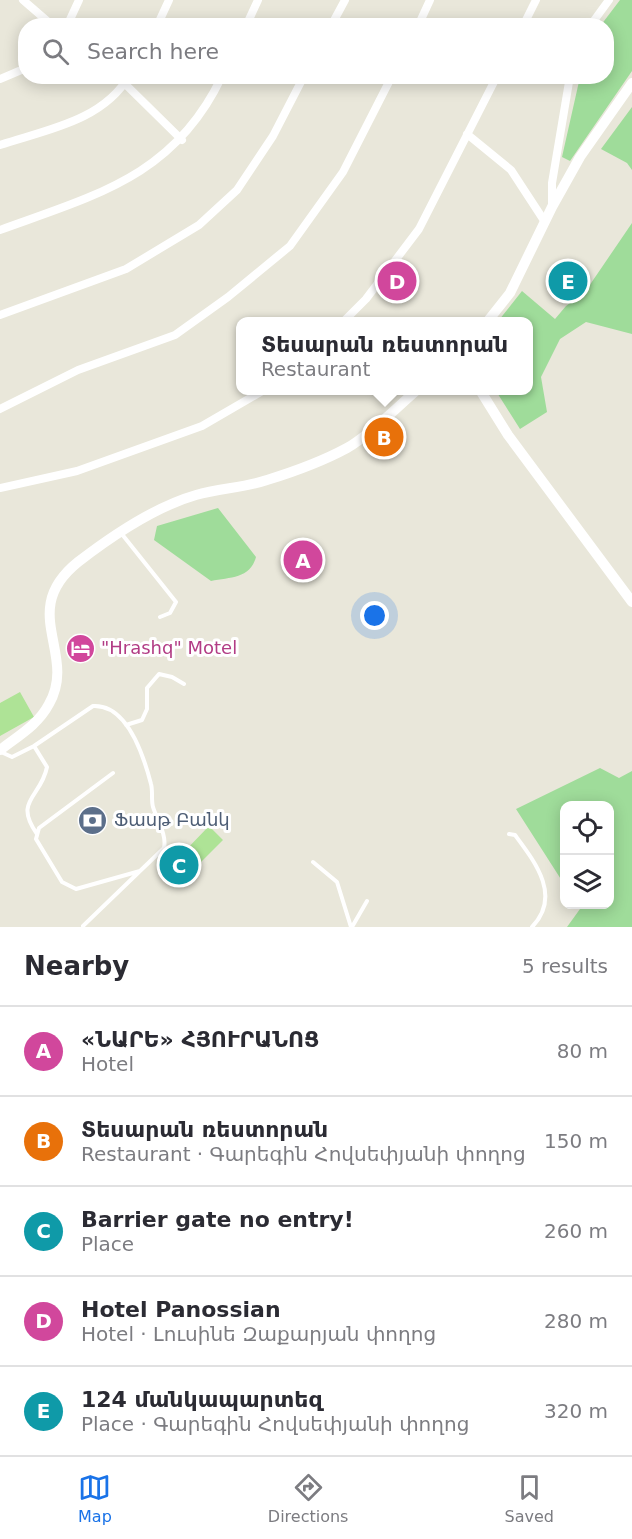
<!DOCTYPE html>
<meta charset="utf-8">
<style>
body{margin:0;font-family:"DejaVu Sans","Noto Sans Armenian",sans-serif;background:#f2f2f3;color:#2b2b33}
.controls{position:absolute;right:18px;bottom:18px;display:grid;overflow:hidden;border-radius:12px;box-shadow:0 3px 15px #0003}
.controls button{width:54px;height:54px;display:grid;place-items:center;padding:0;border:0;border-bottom:2px solid #e1e1e2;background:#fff;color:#2b2b33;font:30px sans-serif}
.you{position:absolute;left:375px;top:616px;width:21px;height:21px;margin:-15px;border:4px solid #fff;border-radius:50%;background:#1a73e8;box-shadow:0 0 0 9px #1a73e833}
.badge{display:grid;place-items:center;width:39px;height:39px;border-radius:50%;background:#1a73e8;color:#fff;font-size:20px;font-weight:700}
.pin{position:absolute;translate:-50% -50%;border:3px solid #fff;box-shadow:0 2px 6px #0006}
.popup{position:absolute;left:236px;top:317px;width:297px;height:78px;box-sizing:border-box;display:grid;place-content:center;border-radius:12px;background:#fff;filter:drop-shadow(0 2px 4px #0005);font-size:20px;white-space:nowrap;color:#7c7c81}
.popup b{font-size:22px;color:#2b2b33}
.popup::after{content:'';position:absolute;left:50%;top:100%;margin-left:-12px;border:12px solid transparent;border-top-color:#fff}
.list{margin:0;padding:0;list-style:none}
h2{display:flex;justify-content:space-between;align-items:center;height:78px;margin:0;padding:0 24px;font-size:26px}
h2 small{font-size:20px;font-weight:400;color:#7c7c81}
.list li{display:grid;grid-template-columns:39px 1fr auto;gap:18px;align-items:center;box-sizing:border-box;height:90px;padding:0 24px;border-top:2px solid #e1e1e2}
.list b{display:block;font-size:22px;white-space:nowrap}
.list p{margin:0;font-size:20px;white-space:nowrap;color:#7c7c81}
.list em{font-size:20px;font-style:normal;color:#7c7c81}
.icon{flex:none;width:33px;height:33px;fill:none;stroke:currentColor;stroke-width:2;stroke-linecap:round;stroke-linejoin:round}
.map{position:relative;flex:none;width:632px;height:927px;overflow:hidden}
.search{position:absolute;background:#fff;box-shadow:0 3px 15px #0003;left:18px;right:18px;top:18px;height:66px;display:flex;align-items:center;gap:15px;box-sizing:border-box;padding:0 21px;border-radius:24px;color:#7c7c81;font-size:22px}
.sheet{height:528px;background:#fff}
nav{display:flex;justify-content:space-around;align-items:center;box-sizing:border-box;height:84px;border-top:2px solid #e1e1e2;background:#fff;font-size:16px;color:#7c7c81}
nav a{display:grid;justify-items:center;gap:3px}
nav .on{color:#1a73e8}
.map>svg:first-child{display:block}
.green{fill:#9fdc9a}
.pitch{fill:#aee396}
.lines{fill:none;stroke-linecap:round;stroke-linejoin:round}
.lane{stroke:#fff;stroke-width:4}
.street{stroke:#fff;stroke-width:8}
.secondary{stroke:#fff;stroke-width:10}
.labels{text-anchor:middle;stroke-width:6;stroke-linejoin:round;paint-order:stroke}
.hotel-label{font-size:18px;fill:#b23c85;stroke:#fff;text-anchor:start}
.service-label{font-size:18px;fill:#4e5e75;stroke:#fff;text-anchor:start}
</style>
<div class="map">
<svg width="632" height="927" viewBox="0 0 632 927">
<rect width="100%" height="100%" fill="#e9e7da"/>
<path class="green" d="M620,0h12v71l-62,90 -8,-4 18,-80 26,-1v-50l-5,-1z
M632,107v63l-5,-7 -26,-14z
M632,223v111l-46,-12 -26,17 -19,38 6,35 -27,17 -24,-38 32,-1v-68l-29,-2 23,-29 33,28 11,-13 19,-14z
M218,508l38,49c-6,22 -26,20 -45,24l-57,-41 3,-14z
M600,768l19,10 13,-7v156h-65l13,-18 -3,-4 33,-1v-98h-46v78l-48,-75z"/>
<path class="pitch" d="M20,692l14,25 -34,19v-33z
M209,826l14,14 -26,26 -14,-13z"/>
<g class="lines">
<path class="lane" d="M121,533l55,69 -6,11 -10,4
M126,725l16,-5 5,-11v-21l12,-14 13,3 12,7
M34,746l13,21c-6,31 -34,33 -10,67
M1,752l11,5 22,-11 59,-40c35,-2 51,51 58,78 2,7 0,16 2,23 4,13 14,28 11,41l-24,23 -64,18 -14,-7 -26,-43 3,-11 74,-55
M509,834l6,1c20,27 47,61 17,92
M313,862l24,20 14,45
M83,926l56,-54
M352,927l15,-26"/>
<path class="street" d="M23,0l30,26
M67,26l12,-26
M157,26l12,-26
M246,26l12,-26
M331,26l14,-26
M418,26l12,-26
M523,26l13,-26
M590,26l19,-26
M117,76l65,64
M0,79l26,-11
M467,134l44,36 34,52
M0,145c45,-15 103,-24 129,-69
M552,206v-23l18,-107
M0,230c96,-35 175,-54 222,-154
M0,315l126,-46 73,-44 38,-35 36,-54 31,-60
M343,322l23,-23 53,-70 78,-153
M0,409l78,-39 97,-35 53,-38 62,-51 53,-74 49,-96
M0,488l77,-17 125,-45 62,-36"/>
<path class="secondary" d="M487,322l23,-29 42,-86 28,-50 52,-74
M480,390l28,45 124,167
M0,750c18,-14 38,-25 49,-46 29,-51 -32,-93 29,-142 35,-27 76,-55 118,-67 23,-7 48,-7 71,-15 26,-8 56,-19 80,-32 23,-13 49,-40 70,-58"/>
</g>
<defs>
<symbol id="hotel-disc" viewBox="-11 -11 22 22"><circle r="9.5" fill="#d1479c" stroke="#fff"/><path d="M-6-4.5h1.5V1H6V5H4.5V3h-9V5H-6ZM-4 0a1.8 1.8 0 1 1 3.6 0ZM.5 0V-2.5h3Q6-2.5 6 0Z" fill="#fff"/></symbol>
<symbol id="bank-disc" viewBox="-11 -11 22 22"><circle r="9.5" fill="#5c6f8a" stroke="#fff"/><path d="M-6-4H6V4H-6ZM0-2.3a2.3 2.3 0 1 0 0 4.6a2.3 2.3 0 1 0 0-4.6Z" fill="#fff"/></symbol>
</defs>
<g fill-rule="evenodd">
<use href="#hotel-disc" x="64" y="632" width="33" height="33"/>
<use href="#bank-disc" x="76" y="804" width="33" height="33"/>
</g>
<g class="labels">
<g class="hotel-label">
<text x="101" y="654">"Hrashq" Motel</text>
</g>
<g class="service-label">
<text x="114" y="826">Ֆասթ Բանկ</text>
</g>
</g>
</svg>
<div class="controls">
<button><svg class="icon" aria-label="locate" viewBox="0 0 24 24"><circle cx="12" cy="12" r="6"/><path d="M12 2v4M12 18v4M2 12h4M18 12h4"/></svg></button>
<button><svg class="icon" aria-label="layers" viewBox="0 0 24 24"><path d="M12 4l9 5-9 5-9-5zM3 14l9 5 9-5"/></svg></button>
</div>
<div class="you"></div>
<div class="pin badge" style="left:303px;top:560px;background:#d1479c">A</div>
<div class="pin badge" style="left:384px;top:437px;background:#e8710a">B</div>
<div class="popup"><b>Տեսարան ռեստորան</b>Restaurant</div>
<div class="pin badge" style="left:179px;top:865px;background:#0f9aa8">C</div>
<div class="pin badge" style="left:397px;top:281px;background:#d1479c">D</div>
<div class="pin badge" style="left:568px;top:281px;background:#0f9aa8">E</div>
<div class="search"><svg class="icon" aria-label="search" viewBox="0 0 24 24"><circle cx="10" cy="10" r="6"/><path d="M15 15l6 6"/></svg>Search here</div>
</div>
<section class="sheet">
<h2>Nearby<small>5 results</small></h2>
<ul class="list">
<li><span class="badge" style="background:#d1479c">A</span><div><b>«ՆԱՐԵ» ՀՅՈՒՐԱՆՈՑ</b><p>Hotel</p></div><em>80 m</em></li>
<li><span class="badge" style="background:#e8710a">B</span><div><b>Տեսարան ռեստորան</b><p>Restaurant · Գարեգին Հովսեփյանի փողոց</p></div><em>150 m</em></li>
<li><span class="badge" style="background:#0f9aa8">C</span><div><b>Barrier gate no entry!</b><p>Place</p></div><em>260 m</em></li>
<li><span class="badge" style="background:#d1479c">D</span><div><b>Hotel Panossian</b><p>Hotel · Լուսինե Զաքարյան փողոց</p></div><em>280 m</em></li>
<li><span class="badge" style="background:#0f9aa8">E</span><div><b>124 մանկապարտեզ</b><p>Place · Գարեգին Հովսեփյանի փողոց</p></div><em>320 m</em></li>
</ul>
</section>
<nav>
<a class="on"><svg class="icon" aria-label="map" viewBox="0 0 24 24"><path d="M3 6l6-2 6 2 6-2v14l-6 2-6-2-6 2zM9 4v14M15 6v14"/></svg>Map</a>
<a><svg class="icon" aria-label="directions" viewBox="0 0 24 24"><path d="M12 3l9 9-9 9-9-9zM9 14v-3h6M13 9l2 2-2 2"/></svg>Directions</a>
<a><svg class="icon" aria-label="saved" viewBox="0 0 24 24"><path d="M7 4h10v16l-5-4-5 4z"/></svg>Saved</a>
</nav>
